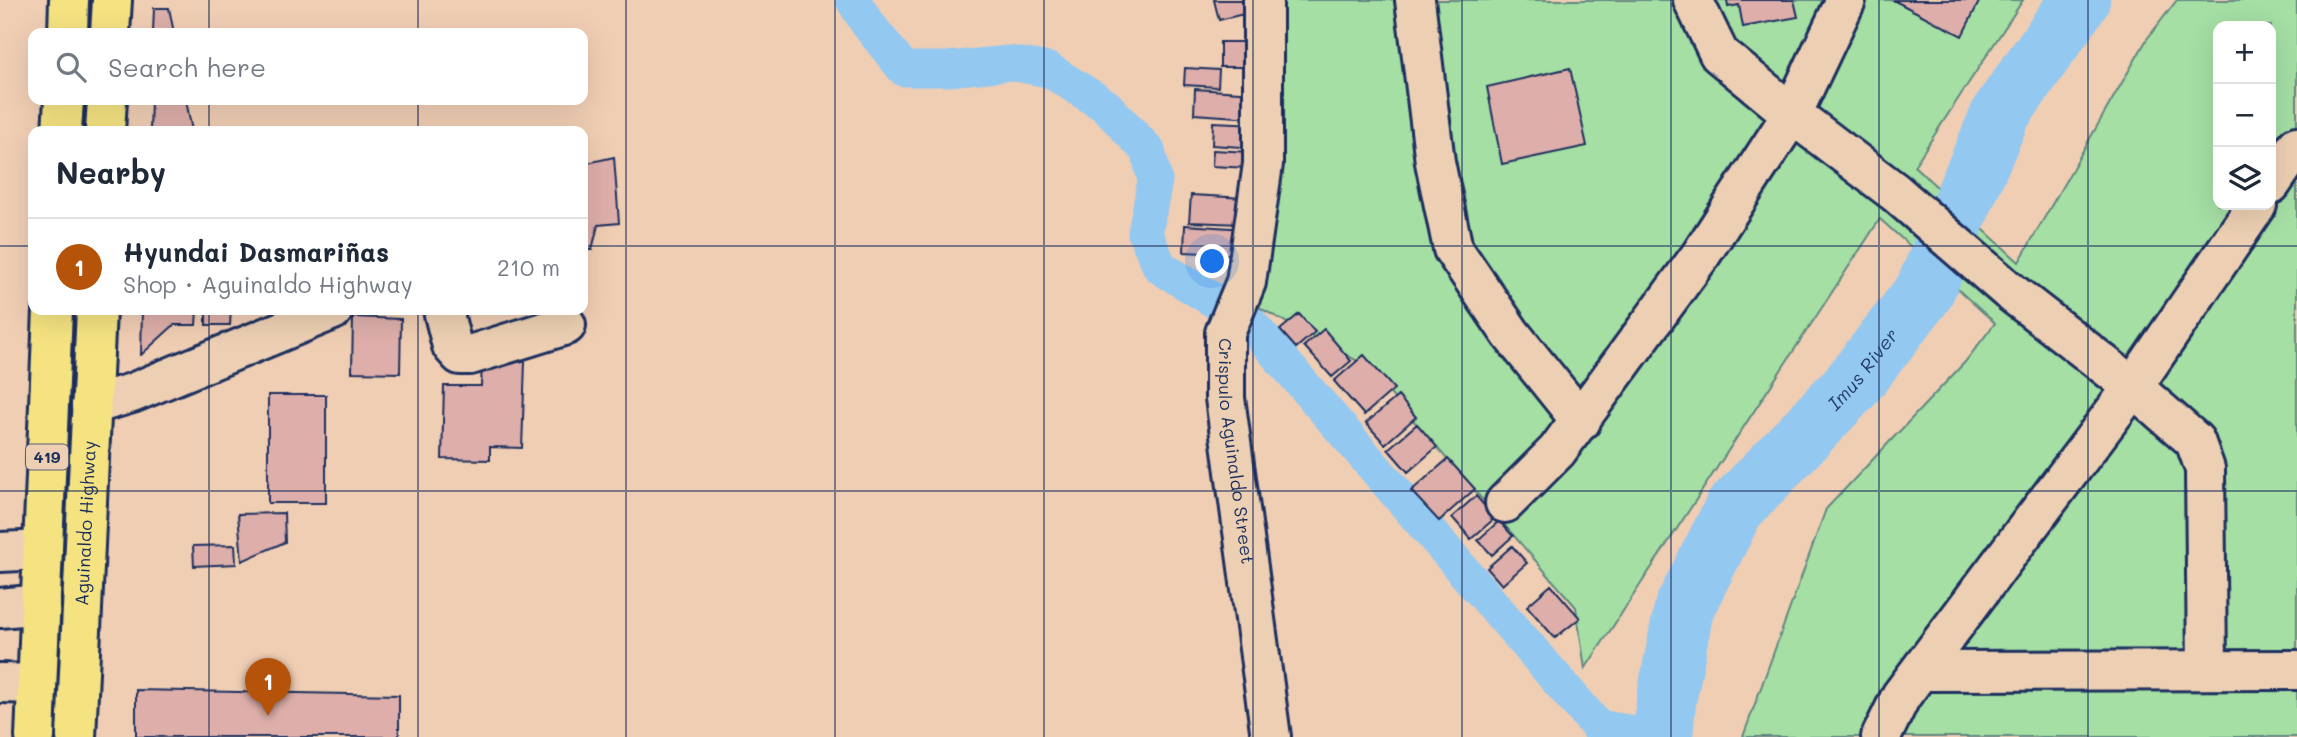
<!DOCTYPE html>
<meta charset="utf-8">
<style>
body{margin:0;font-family:Mali,sans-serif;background:#f2f2f3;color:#1f2937}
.controls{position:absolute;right:21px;top:21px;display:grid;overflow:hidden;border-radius:14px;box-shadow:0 7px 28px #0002}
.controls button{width:63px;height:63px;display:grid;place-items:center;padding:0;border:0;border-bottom:2px solid #e0e1e3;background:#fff;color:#1f2937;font:35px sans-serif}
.you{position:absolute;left:1213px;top:262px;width:24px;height:24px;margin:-18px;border:5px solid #fff;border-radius:50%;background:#1a73e8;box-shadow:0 0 0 10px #1a73e833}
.badge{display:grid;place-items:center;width:46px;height:46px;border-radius:50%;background:#b45309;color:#fff;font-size:23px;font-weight:700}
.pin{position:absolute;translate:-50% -58px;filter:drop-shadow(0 2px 4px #0008)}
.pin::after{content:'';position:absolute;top:37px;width:24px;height:21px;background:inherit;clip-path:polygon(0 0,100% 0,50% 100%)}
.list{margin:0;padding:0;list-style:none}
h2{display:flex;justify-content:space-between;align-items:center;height:91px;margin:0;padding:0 28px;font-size:30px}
h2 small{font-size:23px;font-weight:400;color:#747a83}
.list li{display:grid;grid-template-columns:46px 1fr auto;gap:21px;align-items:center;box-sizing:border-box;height:98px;padding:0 28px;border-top:2px solid #e0e1e3}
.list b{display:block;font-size:26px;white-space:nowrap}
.list p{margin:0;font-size:23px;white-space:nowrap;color:#747a83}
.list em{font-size:23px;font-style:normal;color:#747a83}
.icon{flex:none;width:38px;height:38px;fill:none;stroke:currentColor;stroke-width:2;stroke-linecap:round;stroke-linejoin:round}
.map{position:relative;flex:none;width:2297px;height:737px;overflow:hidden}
.search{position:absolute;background:#fff;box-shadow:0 7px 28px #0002;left:28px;top:28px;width:560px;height:77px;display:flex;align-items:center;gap:18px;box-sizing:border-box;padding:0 24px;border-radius:14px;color:#747a83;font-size:26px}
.panel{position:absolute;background:#fff;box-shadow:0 7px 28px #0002;left:28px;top:126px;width:560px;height:189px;border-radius:14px}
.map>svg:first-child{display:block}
.green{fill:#a5dfa4;stroke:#608781;stroke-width:2;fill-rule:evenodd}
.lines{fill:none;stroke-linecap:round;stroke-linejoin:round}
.canal{stroke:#93c8f1;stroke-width:35}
.river{stroke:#93c8f1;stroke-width:60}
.building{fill:#deafaa;stroke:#1b2f5e;stroke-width:2}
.minor-casing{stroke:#1b2f5e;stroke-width:44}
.highway-casing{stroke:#1b2f5e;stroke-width:44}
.minor{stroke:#edd0b3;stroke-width:38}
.highway{stroke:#f5e382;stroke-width:38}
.grid{fill:none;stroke:#1b2f5e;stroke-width:2;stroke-opacity:0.55}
.labels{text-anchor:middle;stroke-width:5;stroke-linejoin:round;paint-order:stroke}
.shield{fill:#edd0b3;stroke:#5a5f78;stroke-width:2}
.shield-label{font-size:16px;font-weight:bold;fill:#1b2f5e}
.street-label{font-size:18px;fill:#1b2f5e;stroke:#edd0b3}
.water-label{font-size:19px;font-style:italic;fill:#273e6d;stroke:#edd0b3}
</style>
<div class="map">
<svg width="2297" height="737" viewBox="0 0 2297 737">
<rect width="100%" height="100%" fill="#f0ceb4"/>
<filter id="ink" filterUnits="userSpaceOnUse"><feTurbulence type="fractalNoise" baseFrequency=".0143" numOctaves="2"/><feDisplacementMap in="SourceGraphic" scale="14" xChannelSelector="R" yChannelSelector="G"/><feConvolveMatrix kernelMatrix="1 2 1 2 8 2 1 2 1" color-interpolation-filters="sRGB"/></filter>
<g filter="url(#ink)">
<path class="green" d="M1277,0h746l-109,166 105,96 128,-223 30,-39h120v737h-554l83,-228 139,-147 30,-39 -115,-104 -295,450 -9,-62 -211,-242 -105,-57 19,-211zM2218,26h53v179h-53z"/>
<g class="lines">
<path class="canal" d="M853,0l14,23 37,46h44l61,-6 40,7 57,36 42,45 7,30 -10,52 15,34 90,56 348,404 59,10"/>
<path class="river" id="s1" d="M1663,737l3,-35 18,-94 50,-99 117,-123 73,-94 77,-179 79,-113"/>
</g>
<path class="building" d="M1214,0h40l2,11 -37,9z
M1727,0h67l4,17 -55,10 -4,-22 -11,2z
M1893,0h87l-18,36z
M154,8h15l5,25h-21z
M1220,42h34v25h-34z
M1185,68l34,2 -1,17 -34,-2z
M1570,68l17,78 -85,18 -15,-77z
M1195,89l59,4 -2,25 -58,-4z
M151,100h35l6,31h-42z
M1213,122l44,2 -1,24 -44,-3z
M1213,150l36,2 -1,16 -36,-2z
M614,157l5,66 -21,2 -6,25h-9v-86z
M1191,195l54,3 -2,26 -54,-2z
M1185,225l60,4 -1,26 -60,-3z
M142,310h55l-1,15h-22l-33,30z
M206,310h25l-1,15h-24z
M1299,314l16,18 -19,16 -16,-18z
M353,317l48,2 -1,54 -48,-1z
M1324,329l27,32 -19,16 -28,-31z
M1364,355l30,34 -30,26 -30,-34z
M482,361l43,1 -3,86 -32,-1v13l-48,-1 2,-73h37z
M268,395h58v108h-58z
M1398,396l18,21 -31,27 -19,-21z
M1417,424l20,23 -29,25 -20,-23z
M1448,459l27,30 -36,32 -28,-30z
M1476,496l19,22 -24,21 -19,-22z
M284,513l1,29 -43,19 -4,-47z
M1499,521l14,15 -21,19 -14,-15z
M235,545l1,19 -42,2 -1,-20z
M1512,546l15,17 -25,22 -15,-17z
M1551,585l29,33 -25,20 -28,-32z
M136,690l263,5v42h-263z"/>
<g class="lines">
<defs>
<g id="minor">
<path id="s2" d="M1263,0v164l-17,118 -21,51v65l46,339"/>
<path d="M1415,0l20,162 18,87 58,85 70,87"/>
<path d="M1693,0l26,54 73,60 104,79 112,97 125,97 62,54 10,28 2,201"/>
<path d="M2271,184l26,-38"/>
<path d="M443,310l9,36 8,9h10l96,-30"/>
<path d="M91,405l41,-12 201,-83"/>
<path d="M1505,503l52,-52 143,-195 92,-142 54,-114"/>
<path d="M0,552l43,-2"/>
<path d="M0,608l41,-4"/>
<path d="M1921,671l376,-1"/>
<path d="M0,683l37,1"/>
<path d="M1881,737l20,-41 232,-309 124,-182"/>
</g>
<g id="highway">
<path d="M68,33l1,-33"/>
<path d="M110,33l2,-33"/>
<path d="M62,131l2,-31"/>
<path d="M105,131l2,-31"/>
<path d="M35,737l18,-427"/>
<path id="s3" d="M76,737l20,-427"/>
</g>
</defs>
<use href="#minor" class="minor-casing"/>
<use href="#highway" class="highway-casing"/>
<use href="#minor" class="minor"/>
<use href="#highway" class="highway"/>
</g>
</g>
<path class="grid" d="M209,0v33M418,0v33M626,0v737M835,0v737M1044,0v737M1253,0v737M1462,0v737M1671,0v737M1879,0v737M2088,0v737M209,100v31M418,100v31M0,246h33M583,246h1714M209,310v427M418,310v427M0,491h2297"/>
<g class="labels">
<rect class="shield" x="26" y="444.5" width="42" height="25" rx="5"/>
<g class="shield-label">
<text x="47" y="463">419</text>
</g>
<g class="street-label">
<text dy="6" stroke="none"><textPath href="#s2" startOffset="457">Crispulo Aguinaldo Street</textPath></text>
<text dy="6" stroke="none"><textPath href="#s3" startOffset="214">Aguinaldo Highway</textPath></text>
</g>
<g class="water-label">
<text dy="7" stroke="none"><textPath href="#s1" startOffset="432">Imus River</textPath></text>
</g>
</g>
</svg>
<div class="controls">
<button>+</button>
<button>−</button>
<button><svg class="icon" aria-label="layers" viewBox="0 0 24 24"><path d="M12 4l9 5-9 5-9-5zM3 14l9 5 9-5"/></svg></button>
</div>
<div class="you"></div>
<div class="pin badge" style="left:268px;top:716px">1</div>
<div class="search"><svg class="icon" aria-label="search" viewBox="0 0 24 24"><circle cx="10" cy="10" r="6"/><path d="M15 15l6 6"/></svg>Search here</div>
<section class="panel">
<h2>Nearby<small></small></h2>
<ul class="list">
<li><span class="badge">1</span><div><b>Hyundai Dasmariñas</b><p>Shop · Aguinaldo Highway</p></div><em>210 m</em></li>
</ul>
</section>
</div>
